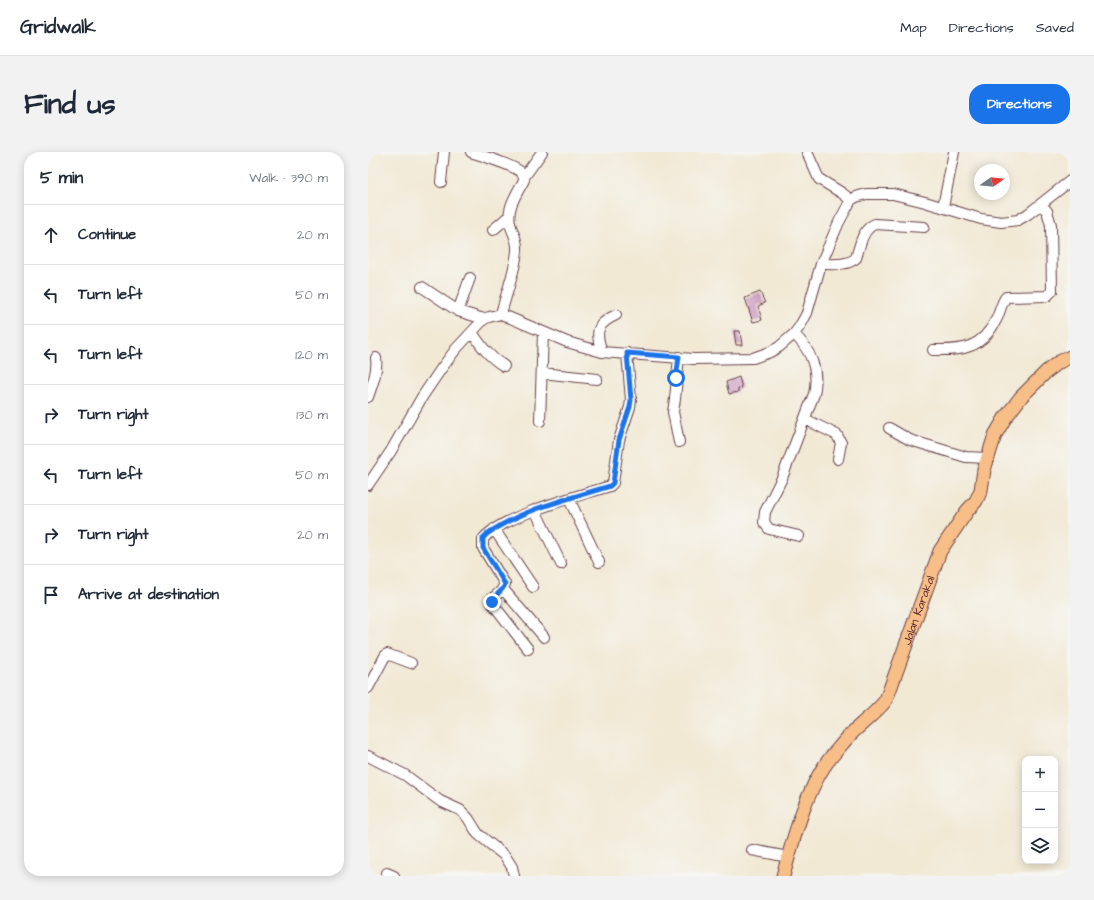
<!DOCTYPE html>
<meta charset="utf-8">
<style>
body{margin:0;font-family:"Architects Daughter",sans-serif;background:#f2f2f3;color:#1f2937}
.controls{position:absolute;right:12px;bottom:12px;display:grid;overflow:hidden;border-radius:8px;box-shadow:0 2px 10px #0003}
.controls button{width:36px;height:36px;display:grid;place-items:center;padding:0;border:0;border-bottom:1px solid #e0e1e3;background:#fff;color:#1f2937;font:20px sans-serif}
.compass{position:absolute;left:606px;top:12px;width:36px;height:36px;border-radius:50%;background:#fff;box-shadow:0 2px 10px #0003;rotate:76deg}
.stop{position:absolute;width:12px;height:12px;margin:-9px;border:3px solid #1a73e8;border-radius:50%;background:#fff}
.stop.end{background:#1a73e8;border-color:#fff;box-shadow:0 1px 4px #0008}
.list{margin:0;padding:0;list-style:none}
h2{display:flex;justify-content:space-between;align-items:center;height:52px;margin:0;padding:0 16px;font-size:17px}
h2 small{font-size:13px;font-weight:400;color:#747a83}
.list li{display:grid;grid-template-columns:26px 1fr auto;gap:12px;align-items:center;box-sizing:border-box;height:60px;padding:0 16px;border-top:1px solid #e0e1e3}
.list b{display:block;font-size:15px;white-space:nowrap}
.list em{font-size:13px;font-style:normal;color:#747a83}
.icon{flex:none;width:22px;height:22px;fill:none;stroke:currentColor;stroke-width:2;stroke-linecap:round;stroke-linejoin:round}
.map{position:relative;flex:none;width:702px;height:724px;overflow:hidden;border-radius:16px}
header{display:flex;align-items:center;gap:24px;box-sizing:border-box;height:56px;padding:0 20px;background:#fff;border-bottom:1px solid #e0e1e3}
header strong{font-size:19px}
nav{display:flex;gap:22px;margin-inline-start:auto;font-size:14px}
.intro{display:flex;align-items:center;justify-content:space-between;box-sizing:border-box;height:96px;padding:0 24px}
h1{margin:0;font-size:28px}
.button{padding:10px 18px;border-radius:16px;background:#1a73e8;color:#fff;font-size:14px;font-weight:700}
main{display:flex;gap:24px;padding:0 24px}
aside{flex:1;background:#fff;border-radius:16px;box-shadow:0 2px 10px #0003}
.map>svg:first-child{display:block}
.building{fill:#cb9ec3}
.lines{fill:none;stroke-linecap:round;stroke-linejoin:round}
.minor-casing{stroke:#633d44;stroke-width:12}
.major-casing{stroke:#633d44;stroke-width:15}
.minor{stroke:#fff;stroke-width:10}
.major{stroke:#f7be88;stroke-width:13}
.route{stroke:#1a73e8;stroke-width:5}
.labels{text-anchor:middle;stroke-width:3;stroke-linejoin:round;paint-order:stroke}
.street-label{font-size:12px;fill:#4a1f2b;stroke:#f6f6f2}
</style>
<header>
<strong>Gridwalk</strong>
<nav><a>Map</a><a>Directions</a><a>Saved</a></nav>
</header>
<div class="intro"><h1>Find us</h1><a class="button">Directions</a></div>
<main>
<aside>
<h2>5 min<small>Walk · 390 m</small></h2>
<ul class="list">
<li><svg class="icon" aria-label="ahead" viewBox="0 0 24 24"><path d="M12 20V5M6 11l6-6 6 6"/></svg><div><b>Continue</b></div><em>20 m</em></li>
<li><svg class="icon" aria-label="left" viewBox="0 0 24 24"><path d="M17 20v-9H6M10 6l-5 5 5 5"/></svg><div><b>Turn left</b></div><em>50 m</em></li>
<li><svg class="icon" aria-label="left" viewBox="0 0 24 24"><path d="M17 20v-9H6M10 6l-5 5 5 5"/></svg><div><b>Turn left</b></div><em>120 m</em></li>
<li><svg class="icon" aria-label="right" viewBox="0 0 24 24"><path d="M7 20v-9h11M14 6l5 5-5 5"/></svg><div><b>Turn right</b></div><em>130 m</em></li>
<li><svg class="icon" aria-label="left" viewBox="0 0 24 24"><path d="M17 20v-9H6M10 6l-5 5 5 5"/></svg><div><b>Turn left</b></div><em>50 m</em></li>
<li><svg class="icon" aria-label="right" viewBox="0 0 24 24"><path d="M7 20v-9h11M14 6l5 5-5 5"/></svg><div><b>Turn right</b></div><em>20 m</em></li>
<li><svg class="icon" aria-label="arrive" viewBox="0 0 24 24"><path d="M6 21V4h12l-3 4 3 4H6"/></svg><div><b>Arrive at destination</b></div></li>
</ul>
</aside>
<div class="map">
<svg width="702" height="724" viewBox="0 0 702 724">
<rect width="100%" height="100%" fill="#f6f6f2"/>
<filter id="ink" filterUnits="userSpaceOnUse"><feTurbulence type="fractalNoise" baseFrequency=".025" numOctaves="2"/><feDisplacementMap in="SourceGraphic" scale="8" xChannelSelector="R" yChannelSelector="G"/><feConvolveMatrix kernelMatrix="1 2 1 2 8 2 1 2 1" color-interpolation-filters="sRGB"/></filter>
<filter id="wash" filterUnits="userSpaceOnUse"><feTurbulence type="fractalNoise" baseFrequency=".012" numOctaves="4" result="noise"/><feDisplacementMap in="SourceGraphic" scale="16" xChannelSelector="R" yChannelSelector="G"/><feGaussianBlur stdDeviation="0.9" result="paint"/><feColorMatrix in="noise" values="0 0 0 0 0 0 0 0 0 0 0 0 0 0 0 0 0 1.4 0 .05"/><feComposite in="paint" operator="in"/></filter>
<g filter="url(#wash)">
<rect width="100%" height="100%" fill="#f2e9d5"/>
<g id="blocks">
<path class="building" d="M392,140l5,11 -7,3 4,14 -9,2 -8,-24z
M366,179h6l2,14h-6z
M371,225l3,11 -4,1v3l-9,2 -3,-12z"/>
</g>
</g>
<g filter="url(#ink)">
<use href="#blocks" fill-opacity="0" stroke="#633d44" stroke-width="1"/>
<g class="lines">
<defs>
<path id="minor" d="M103,0c11,4 46,14 52,22 1,3 1,3 1,6 -8,15 -19,30 -13,47 3,8 7,14 6,24 -2,20 -11,43 -16,63
M439,0l12,27 23,14 9,7
M156,25l18,-25
M73,30l3,-30
M575,55l11,-55
M125,78l16,-14
M453,112c11,0 26,2 35,-6 4,-12 6,-29 19,-34l49,3
M54,135l36,24 26,8
M90,159l12,-33
M104,180c9,14 17,25 32,34
M426,182c17,16 25,37 20,60l-32,84 -17,34 -1,10 5,7 30,7
M565,198c30,1 49,-2 63,-30 4,-7 5,-17 10,-23l41,-1 5,-5 -1,-66 -4,-14 -6,-6
M234,200c-7,-20 -6,-28 14,-37
M311,205l-4,42 -2,13 6,30
M174,221l55,6
M0,245c4,-12 10,-26 8,-39
M437,267l32,16 4,8 -3,16
M172,269l3,-89
M521,276l21,12 56,17 21,1
M0,333l23,-34 31,-54 19,-28 15,-20 28,-30 5,-2 12,-3 66,28 35,10 92,7 59,-1 17,-6 9,-5 15,-13 6,-8 7,-13 14,-49 18,-42 12,-22 5,-3 10,-3h27l32,8 56,17 20,3 9,-1 8,-1 10,-6 42,-33
M201,347l30,63
M167,358l26,54
M126,377l39,58
M135,437l41,48
M160,497l-35,-45 -1,-5 9,-8 4,-7 -22,-36v-9c20,-24 96,-43 127,-53l3,-3 6,-43 11,-33 1,-7 -4,-47
M0,536l17,-32 2,-2 24,9
M0,604l37,19 35,26 20,9 8,8 10,16 27,22 7,11 2,9
M384,698l36,7
M19,721l7,3"/>
<g id="major">
<path id="s1" d="M415,724c10,-36 24,-90 48,-119 7,-8 14,-17 22,-25 11,-11 23,-19 33,-32l54,-149 27,-40 9,-10 5,-11 3,-20 11,-35 10,-17 16,-21 25,-25 13,-10 11,-5"/>
</g>
</defs>
<use href="#minor" class="minor-casing"/>
<use href="#major" class="major-casing"/>
<use href="#minor" class="minor"/>
<use href="#major" class="major"/>
</g>
</g>
<g class="lines" filter="url(#ink)">
<path class="route" d="M124,450c2,-8 11,-10 13,-18l-22,-36v-10l4,-4c35,-25 82,-35 123,-48l3,-3 6,-43 11,-33 1,-7 -4,-47 52,4 -3,21"/>
</g>
<g class="labels">
<g class="street-label">
<text dy="4" stroke="none"><textPath href="#s1" startOffset="304">Jalan Karakal</textPath></text>
</g>
</g>
</svg>
<div class="controls">
<button>+</button>
<button>−</button>
<button><svg class="icon" aria-label="layers" viewBox="0 0 24 24"><path d="M12 4l9 5-9 5-9-5zM3 14l9 5 9-5"/></svg></button>
</div>
<svg class="compass" viewBox="-18 -18 36 36"><path d="M0-13l5 13h-10z" fill="#e53935"/><path d="M0 13l5-13h-10z" fill="#747a83"/></svg>
<div class="stop" style="left:308px;top:226px"></div>
<div class="stop end" style="left:124px;top:450px"></div>
</div>
</main>
